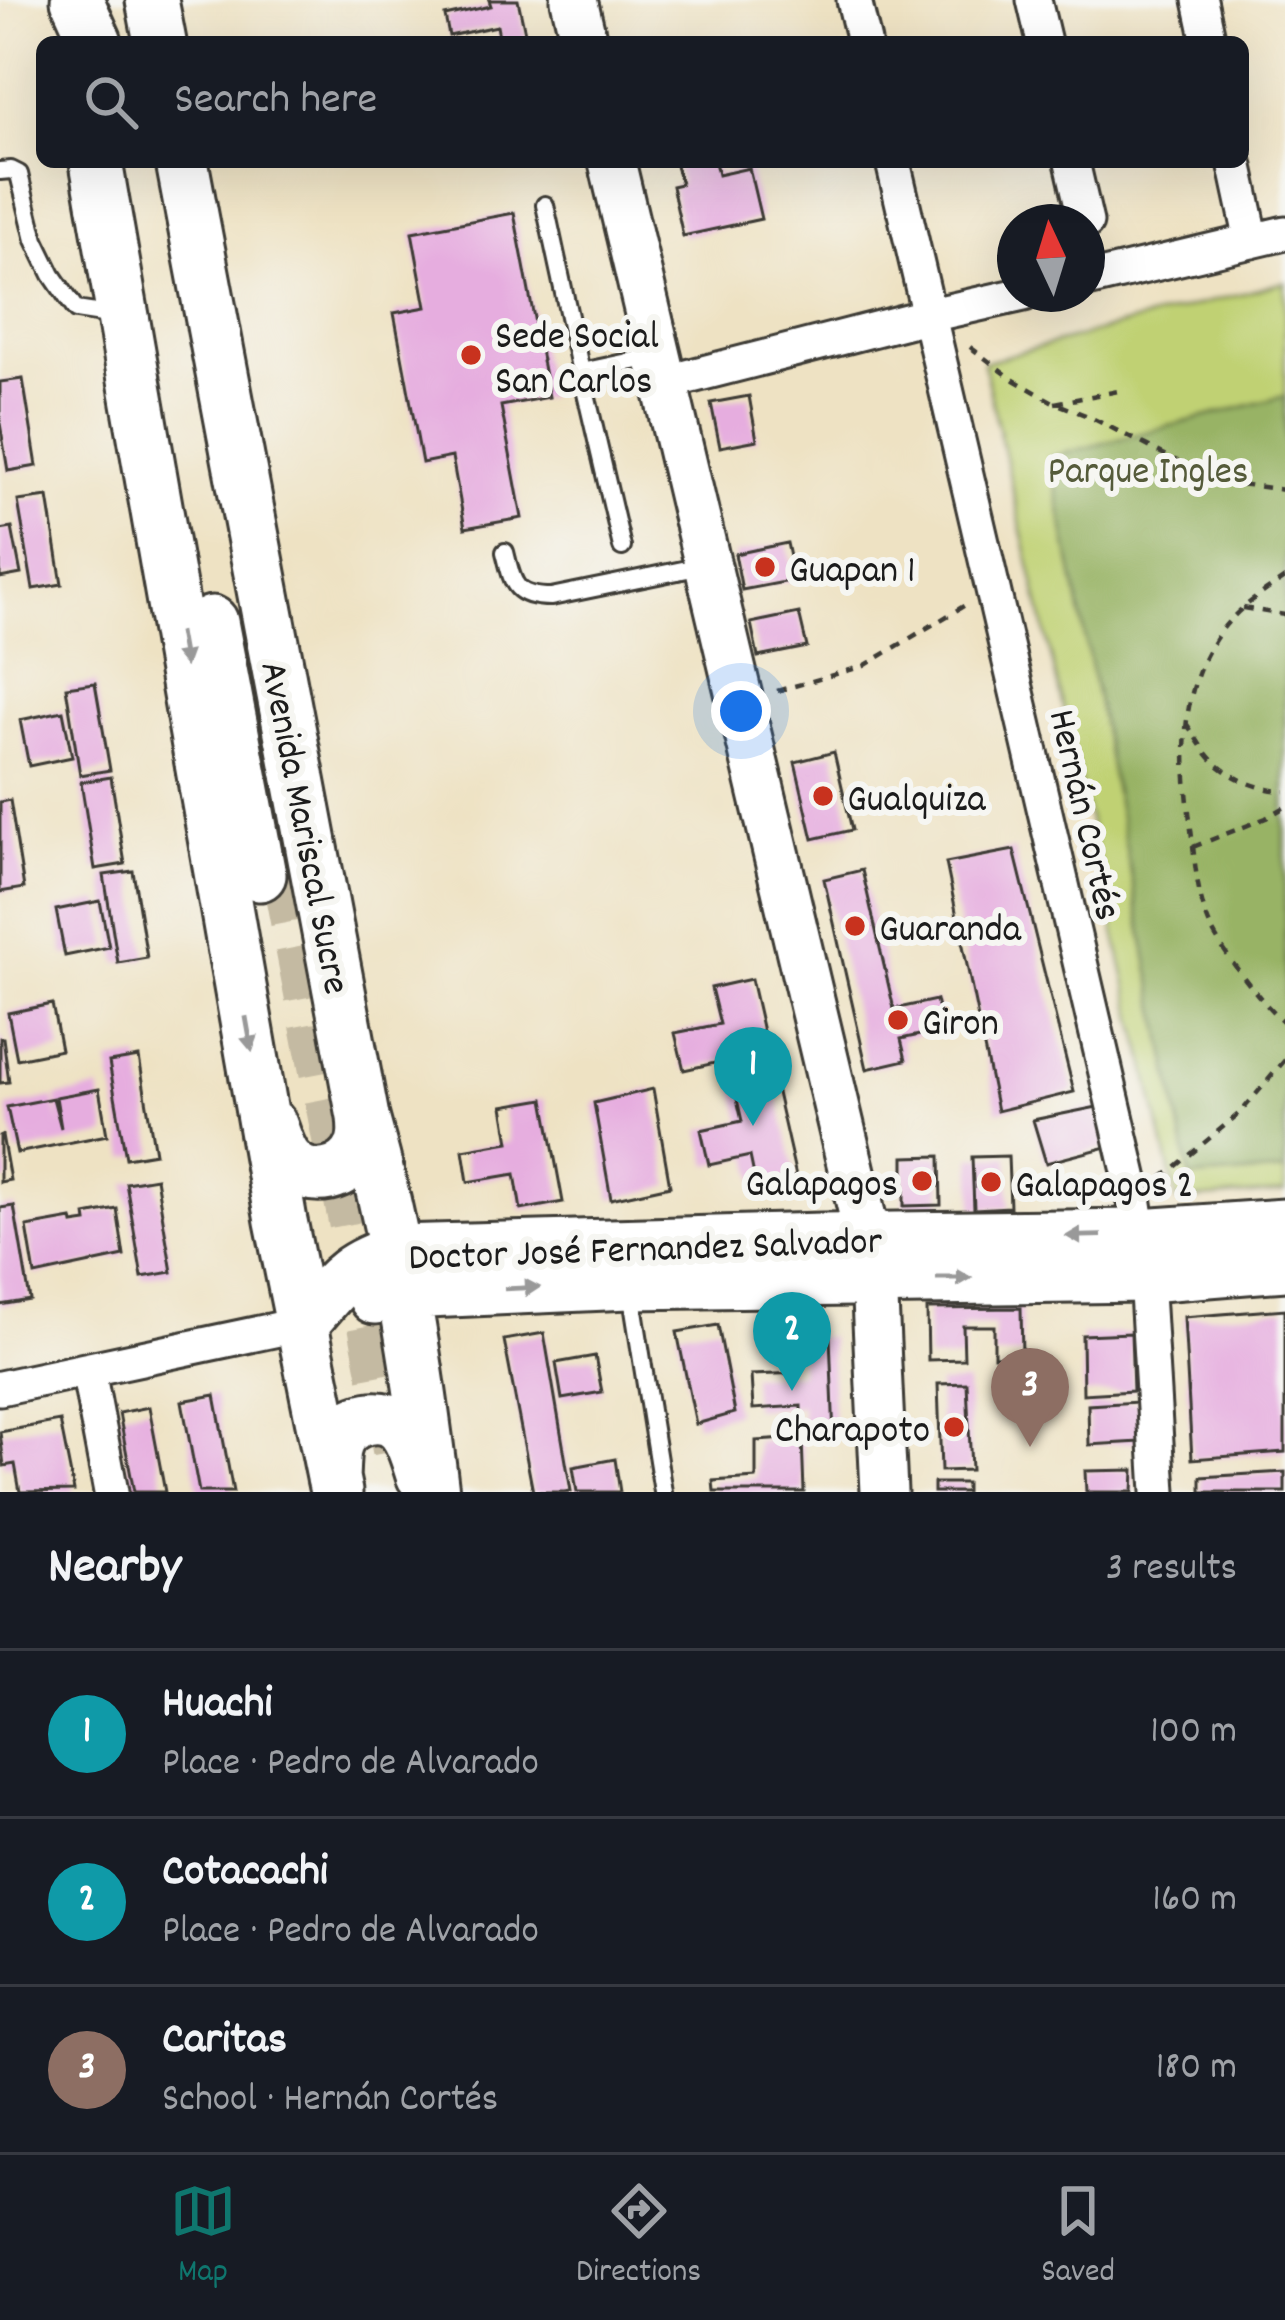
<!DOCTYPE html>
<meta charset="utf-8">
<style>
body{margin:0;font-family:Dekko,sans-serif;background:#20242c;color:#f1f3f6}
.compass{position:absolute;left:997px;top:204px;width:108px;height:108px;border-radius:50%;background:#171b24;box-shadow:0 12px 48px #0002;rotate:356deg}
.you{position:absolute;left:741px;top:711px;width:42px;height:42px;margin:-30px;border:9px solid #fff;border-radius:50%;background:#1a73e8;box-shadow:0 0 0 18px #1a73e833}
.badge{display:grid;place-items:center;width:78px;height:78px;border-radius:50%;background:#0f766e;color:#fff;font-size:39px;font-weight:700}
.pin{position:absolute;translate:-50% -99px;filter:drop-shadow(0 3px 6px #0008)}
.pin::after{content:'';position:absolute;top:63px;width:42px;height:36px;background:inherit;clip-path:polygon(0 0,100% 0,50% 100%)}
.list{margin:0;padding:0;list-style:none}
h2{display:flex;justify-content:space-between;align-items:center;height:156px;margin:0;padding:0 48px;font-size:51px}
h2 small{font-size:39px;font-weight:400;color:#9ea1a6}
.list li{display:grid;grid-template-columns:78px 1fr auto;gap:36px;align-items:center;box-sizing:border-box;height:168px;padding:0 48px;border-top:3px solid #363941}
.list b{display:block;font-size:45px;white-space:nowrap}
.list p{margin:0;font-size:39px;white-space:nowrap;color:#9ea1a6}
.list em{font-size:39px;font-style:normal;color:#9ea1a6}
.icon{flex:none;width:66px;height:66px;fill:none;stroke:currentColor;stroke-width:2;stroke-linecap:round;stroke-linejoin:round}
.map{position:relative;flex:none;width:1285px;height:1492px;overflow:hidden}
.search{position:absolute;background:#171b24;box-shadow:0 12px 48px #0002;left:36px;right:36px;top:36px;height:132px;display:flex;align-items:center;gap:30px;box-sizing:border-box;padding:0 42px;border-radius:18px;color:#9ea1a6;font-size:45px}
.sheet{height:660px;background:#171b24}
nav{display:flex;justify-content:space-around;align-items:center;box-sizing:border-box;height:168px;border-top:3px solid #363941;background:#171b24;font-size:33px;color:#9ea1a6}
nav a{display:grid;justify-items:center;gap:6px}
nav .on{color:#0f766e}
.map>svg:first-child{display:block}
.green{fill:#c0d173;stroke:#6e7648;stroke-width:3}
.forest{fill:#98b365;stroke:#5a6840;stroke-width:3}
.building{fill:#e6addf}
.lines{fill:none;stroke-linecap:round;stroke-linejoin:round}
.primary-tunnel{stroke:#c4baa2;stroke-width:51;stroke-dasharray:51 26;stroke-linecap:butt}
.lane-casing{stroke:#3c3a35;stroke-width:22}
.street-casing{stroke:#3c3a35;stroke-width:39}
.secondary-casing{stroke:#3c3a35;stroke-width:51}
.primary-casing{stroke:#3c3a35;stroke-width:57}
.path{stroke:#3c3a35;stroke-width:4.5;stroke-dasharray:9 9;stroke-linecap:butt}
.lane{stroke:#fff;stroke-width:16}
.street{stroke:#fff;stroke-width:33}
.secondary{stroke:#fff;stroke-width:45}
.primary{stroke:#fff;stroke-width:51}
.oneway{fill:#999}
.poi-dot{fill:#c8321e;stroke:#f6f6f2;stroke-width:4.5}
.labels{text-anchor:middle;stroke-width:12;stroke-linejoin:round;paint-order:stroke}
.poi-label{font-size:39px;fill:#1c1c1c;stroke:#f6f6f2;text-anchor:start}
.park-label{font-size:39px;fill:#555b3a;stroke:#f6f6f2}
.street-label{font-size:39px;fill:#1c1c1c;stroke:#f6f6f2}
</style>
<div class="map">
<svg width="1285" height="1492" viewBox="0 0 1285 1492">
<rect width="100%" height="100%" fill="#f6f6f2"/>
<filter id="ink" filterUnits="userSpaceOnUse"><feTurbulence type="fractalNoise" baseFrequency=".00833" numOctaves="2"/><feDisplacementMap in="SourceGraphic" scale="24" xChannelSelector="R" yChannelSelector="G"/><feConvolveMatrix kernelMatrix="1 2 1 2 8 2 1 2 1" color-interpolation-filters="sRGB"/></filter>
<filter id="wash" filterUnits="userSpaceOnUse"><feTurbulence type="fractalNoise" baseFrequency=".004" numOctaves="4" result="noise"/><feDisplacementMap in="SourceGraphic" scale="48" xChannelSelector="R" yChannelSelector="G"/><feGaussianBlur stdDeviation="2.7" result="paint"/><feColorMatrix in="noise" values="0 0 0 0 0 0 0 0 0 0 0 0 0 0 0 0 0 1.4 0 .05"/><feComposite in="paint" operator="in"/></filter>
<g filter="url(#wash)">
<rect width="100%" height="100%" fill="#eee2c3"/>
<path class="green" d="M1285,282v910l-108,9 -194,-839z"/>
<path class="forest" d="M1285,396v775l-95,7 -140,-721z"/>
<g id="blocks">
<path class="building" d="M489,0h29l9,42h-27l-3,-16 -48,10 -4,-20 46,-10z
M675,162h40l3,13 31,-7 12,51 -78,17 -11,-50 9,-2z
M514,213l35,184 -48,9 21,112 -57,10 -13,-71 -30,6 -28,-150 32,-6 -14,-75z
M23,379l14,87 -29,5 -8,-48v-41z
M749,396l8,44 -37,7 -9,-44z
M48,497l14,87 -29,5 -15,-88z
M12,528l9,46 -21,4v-48z
M787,543l8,37 -53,10 -7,-36z
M799,613l8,34 -49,10 -7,-34z
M95,683l15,87 -30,5 -14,-88z
M63,711l9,46 -43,9 -9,-46z
M834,752l18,78 -39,9 -18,-77z
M111,777l14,87 -30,5 -14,-87z
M10,800l14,88 -24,4v-90z
M1014,850l60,242 -77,19 -51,-248z
M862,870l32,139 42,-9 7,30 -42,9 5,21 -39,9 -43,-190z
M133,871l14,87 -29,5 -14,-88z
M100,901l9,46 -44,9 -9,-46z
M751,979l45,197 -40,9 -6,-29 -41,9 -8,-35 41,-9 -14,-61 -44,10 -9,-37 45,-9 -9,-36z
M52,1004l9,46 -44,9 -9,-46z
M0,1038h3l6,44 -9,1z
M139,1057l16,96 -29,5 -17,-96z
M99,1089l8,46 -90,18 -10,-46 46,-9 8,30 -5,-31z
M653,1089l17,97 -59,13 -17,-96z
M544,1099l19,103 -42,8 -6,-36 -47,8 -5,-32 46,-8 -6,-36z
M1097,1107l10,40 -61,16 -13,-43z
M2,1135l8,45 -10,2v-46z
M940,1156l1,49 -37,1v-49z
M1008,1156l2,51 -36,2 -2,-52z
M156,1178l16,94 -30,5 -16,-94z
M14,1206l16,94 -30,5v-97z
M117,1209l7,47 -89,19 -8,-48 45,-8 1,5 14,-2 -1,-7z
M1021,1308l1,47 -28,1v-30h-31l1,33 -36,1 -1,-51z
M1285,1309v143l-93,7 -8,-142z
M718,1325l17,88 -39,11 -19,-92z
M544,1333l27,158 -7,1h-31l-29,-152z
M1131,1333l2,58 -50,3 -1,-59z
M830,1337l4,100 -32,1 -1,-32 -48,3 -2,-34 49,-2 -1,-35z
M595,1356l7,36 -40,7 -6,-36z
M967,1383l4,87 -30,1 -3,-87z
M215,1395l18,97h-34l-17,-91z
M1138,1402l2,40 -51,3 -1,-40z
M149,1407l16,85h-31l-15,-79z
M60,1421l14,70 -54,1 -5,-28 -11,2 -4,-34z
M802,1438l2,54h-90l-1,-11 43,-3v-37z
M615,1459l5,33h-43l-4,-25z
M1134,1470l-1,22h-47l-1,-21z
M1285,1472v20h-84v-15z
M934,1483h32v9h-32z"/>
</g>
</g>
<g filter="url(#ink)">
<use href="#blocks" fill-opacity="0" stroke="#3c3a35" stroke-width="3"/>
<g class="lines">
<path class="primary-tunnel" d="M286,871l114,591"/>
<defs>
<path id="lane" d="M0,171l11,-1 8,4 16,66 17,35 24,35 39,6
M545,205l36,167 76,-16
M581,372l41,175
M505,552c8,32 9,45 46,45l156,-32
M631,1291l32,201"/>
<path id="street" d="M854,0l10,42
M1034,0l10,42
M1200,0l9,42
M893,162l239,1022 14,92 13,216
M1072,162l14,60
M1235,162l17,79
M1087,280l198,-47
M664,383l266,-68 94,-21
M88,1370l23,122
M0,1388l302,-64"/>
<path id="secondary" d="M574,0l10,42
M612,162l256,1077 6,40 10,213"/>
<path id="primary" d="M77,0l19,42
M152,0l8,42
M96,162l185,1059 55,271
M182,162l181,955c35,124 55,248 70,375
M212,622l48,253
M271,1125c5,12 8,26 17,36 21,25 61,15 73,-14 4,-10 3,-20 2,-30
M375,1298l30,-5 224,-10 517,-7 139,-11
M302,1324c35,-40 42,-57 95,-73l426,-12 317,-4 145,-10
M333,1478c1,-12 0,-28 5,-38 10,-23 49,-31 65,-10 10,12 14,30 19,45"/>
</defs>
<use href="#lane" class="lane-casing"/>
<use href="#street" class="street-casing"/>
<use href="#secondary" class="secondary-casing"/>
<use href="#primary" class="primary-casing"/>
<path class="path" d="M970,347l44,33 41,23 33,13 85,43 52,23 60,8
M1055,403l69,-13
M1285,578c-24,16 -47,30 -64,53 -48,67 -37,139 -28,215 3,28 6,56 18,82 12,25 52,77 74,95
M1243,608l42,7
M777,691l87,-25 103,-62
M1186,723c9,12 17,29 28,39 17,16 48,29 71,29
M1193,847l73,-29 19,-11
M1162,1178l79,-66 44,-52"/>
<use href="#lane" class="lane"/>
<use href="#street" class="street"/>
<use href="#secondary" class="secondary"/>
<use href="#primary" class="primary"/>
</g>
<defs><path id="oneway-solid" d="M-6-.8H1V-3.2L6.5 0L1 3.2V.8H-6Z" transform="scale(3)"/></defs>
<g class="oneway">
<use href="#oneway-solid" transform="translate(182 649) rotate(80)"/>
<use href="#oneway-solid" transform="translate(249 1034) rotate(80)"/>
<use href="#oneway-solid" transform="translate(1084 1236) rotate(179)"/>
<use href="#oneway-solid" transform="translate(954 1278)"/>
<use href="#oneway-solid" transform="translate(522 1288) rotate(-3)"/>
</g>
</g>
<g class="poi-dot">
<circle cx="471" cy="355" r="12"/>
<circle cx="765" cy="567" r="12"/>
<circle cx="823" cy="796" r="12"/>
<circle cx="855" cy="926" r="12"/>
<circle cx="898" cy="1020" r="12"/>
<circle cx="922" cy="1181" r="12"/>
<circle cx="991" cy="1182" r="12"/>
<circle cx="954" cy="1427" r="12"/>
</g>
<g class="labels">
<g class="poi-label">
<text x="495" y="347">Sede Social<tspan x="495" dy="45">San Carlos</tspan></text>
<text x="789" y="581">Guapan 1</text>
<text x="847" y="810">Gualquiza</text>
<text x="879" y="940">Guaranda</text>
<text x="922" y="1034">Giron</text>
<text x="898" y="1195" text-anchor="end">Galapagos</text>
<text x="1015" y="1196">Galapagos 2</text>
<text x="930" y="1441" text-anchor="end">Charapoto</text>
</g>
<g class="park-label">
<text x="1148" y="482">Parque Ingles</text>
</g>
<g class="street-label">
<text transform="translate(1088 814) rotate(77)" y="14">Hernán Cortés</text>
<text transform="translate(308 827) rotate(79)" y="14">Avenida Mariscal Sucre</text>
<text transform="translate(645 1246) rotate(-2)" y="14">Doctor José Fernandez Salvador</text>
</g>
</g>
</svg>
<svg class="compass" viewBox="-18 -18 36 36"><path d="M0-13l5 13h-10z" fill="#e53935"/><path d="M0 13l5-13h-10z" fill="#9ea1a6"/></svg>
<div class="you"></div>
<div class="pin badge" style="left:753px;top:1126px;background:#0f9aa8">1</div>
<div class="pin badge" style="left:792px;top:1391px;background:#0f9aa8">2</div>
<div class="pin badge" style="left:1030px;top:1447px;background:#8d6e63">3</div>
<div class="search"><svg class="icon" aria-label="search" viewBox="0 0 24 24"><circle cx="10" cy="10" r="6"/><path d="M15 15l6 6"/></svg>Search here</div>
</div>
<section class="sheet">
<h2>Nearby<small>3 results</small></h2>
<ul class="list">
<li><span class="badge" style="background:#0f9aa8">1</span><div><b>Huachi</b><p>Place · Pedro de Alvarado</p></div><em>100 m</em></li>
<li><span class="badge" style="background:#0f9aa8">2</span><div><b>Cotacachi</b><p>Place · Pedro de Alvarado</p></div><em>160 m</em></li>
<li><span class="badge" style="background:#8d6e63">3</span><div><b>Caritas</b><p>School · Hernán Cortés</p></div><em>180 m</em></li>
</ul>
</section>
<nav>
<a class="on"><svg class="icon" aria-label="map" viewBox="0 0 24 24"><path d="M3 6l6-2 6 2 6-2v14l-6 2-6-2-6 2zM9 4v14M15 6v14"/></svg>Map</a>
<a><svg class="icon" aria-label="directions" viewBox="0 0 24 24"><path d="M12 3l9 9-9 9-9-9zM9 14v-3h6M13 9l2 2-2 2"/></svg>Directions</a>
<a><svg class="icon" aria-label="saved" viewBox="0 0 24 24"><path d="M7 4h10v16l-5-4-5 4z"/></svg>Saved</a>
</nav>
